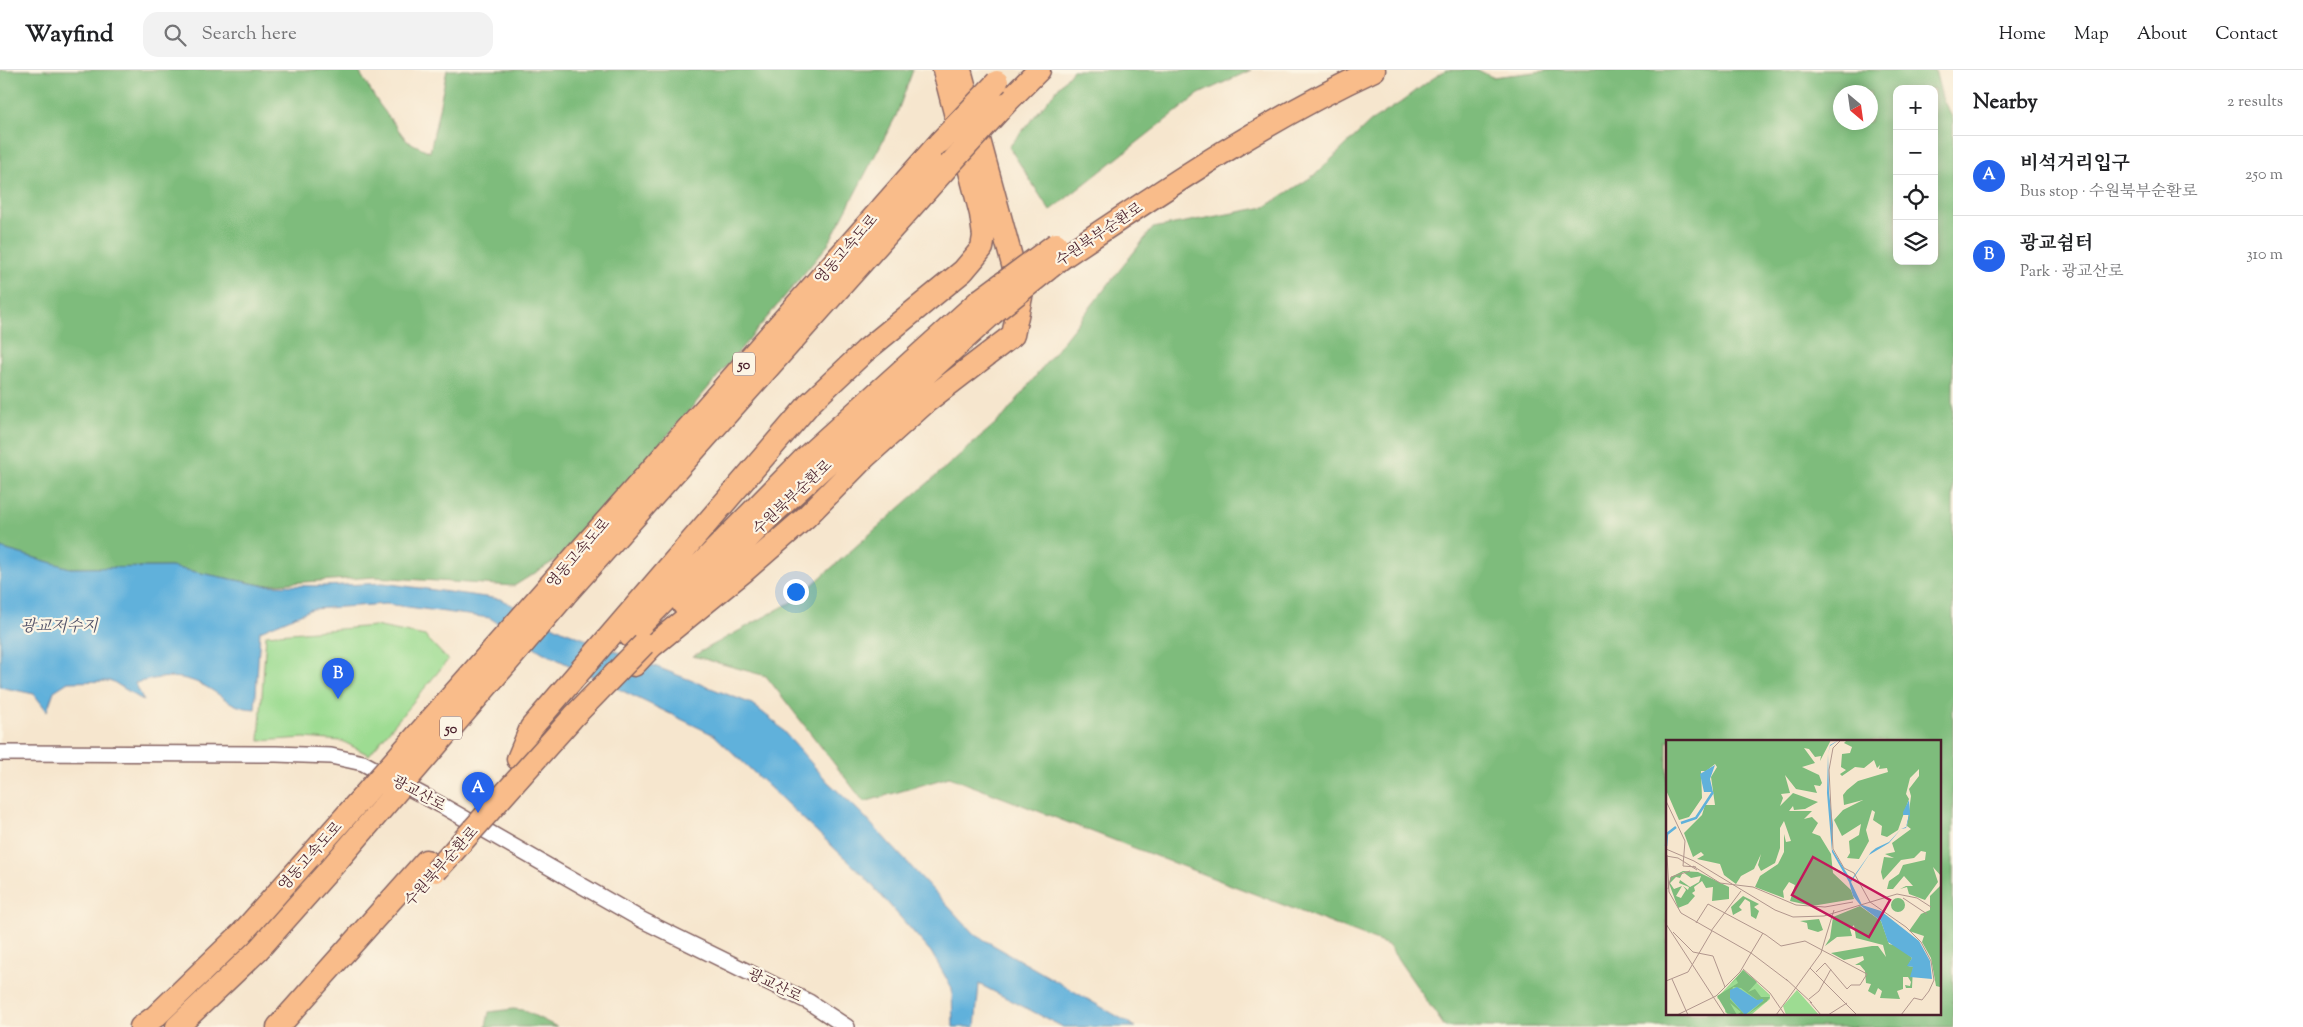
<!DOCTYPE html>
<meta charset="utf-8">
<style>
body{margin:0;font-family:"Sorts Mill Goudy","Noto Serif KR",serif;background:#f2f2f2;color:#202124}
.controls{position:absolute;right:15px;top:15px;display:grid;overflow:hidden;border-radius:10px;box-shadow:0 2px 12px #0003}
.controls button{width:45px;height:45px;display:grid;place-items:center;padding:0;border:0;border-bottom:1px solid #e0e0e0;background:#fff;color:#202124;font:25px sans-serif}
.compass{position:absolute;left:1833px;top:15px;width:45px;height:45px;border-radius:50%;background:#fff;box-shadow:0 2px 12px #0003;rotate:151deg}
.you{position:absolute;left:795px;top:521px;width:18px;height:18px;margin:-12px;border:4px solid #fff;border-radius:50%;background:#1a73e8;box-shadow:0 0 0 8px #1a73e833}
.badge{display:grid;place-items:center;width:32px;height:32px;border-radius:50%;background:#2563eb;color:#fff;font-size:16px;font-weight:700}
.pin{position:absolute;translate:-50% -41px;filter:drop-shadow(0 1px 2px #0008)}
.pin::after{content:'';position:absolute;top:26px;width:18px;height:15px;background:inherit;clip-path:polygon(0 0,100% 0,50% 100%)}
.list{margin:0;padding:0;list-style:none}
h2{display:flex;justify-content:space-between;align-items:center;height:65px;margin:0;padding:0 20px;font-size:21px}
h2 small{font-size:16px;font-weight:400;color:#757577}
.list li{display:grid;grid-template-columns:32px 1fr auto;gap:15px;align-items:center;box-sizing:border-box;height:80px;padding:0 20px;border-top:1px solid #e0e0e0}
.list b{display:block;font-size:19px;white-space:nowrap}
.list p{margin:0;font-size:16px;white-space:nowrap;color:#757577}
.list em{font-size:16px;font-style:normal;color:#757577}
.icon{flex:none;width:28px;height:28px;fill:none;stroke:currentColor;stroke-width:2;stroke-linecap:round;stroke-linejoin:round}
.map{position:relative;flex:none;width:1953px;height:957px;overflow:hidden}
header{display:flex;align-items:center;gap:30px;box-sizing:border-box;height:70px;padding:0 25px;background:#fff;border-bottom:1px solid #e0e0e0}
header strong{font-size:24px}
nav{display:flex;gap:28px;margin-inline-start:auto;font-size:18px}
.search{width:350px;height:45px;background:#f2f2f2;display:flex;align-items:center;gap:12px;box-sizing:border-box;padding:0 18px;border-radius:15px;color:#757577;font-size:19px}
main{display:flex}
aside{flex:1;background:#fff}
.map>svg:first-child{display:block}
.green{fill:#9ddc92;stroke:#747e5e}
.forest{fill:#7ebc7c;stroke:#646e54;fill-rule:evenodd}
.water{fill:#60b1db;stroke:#556883}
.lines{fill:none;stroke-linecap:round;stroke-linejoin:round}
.minor-casing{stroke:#866564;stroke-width:18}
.highway-casing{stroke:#866564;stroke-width:25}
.minor{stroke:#fff;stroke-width:15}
.highway{stroke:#f9bc8a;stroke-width:22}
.highway-bridge-casing{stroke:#866564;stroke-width:25;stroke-linecap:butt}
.highway-bridge{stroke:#f9bc8a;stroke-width:22}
.labels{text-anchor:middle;stroke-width:4.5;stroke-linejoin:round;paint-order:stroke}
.shield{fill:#fcf5e5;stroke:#7f5f63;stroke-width:1}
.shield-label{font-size:14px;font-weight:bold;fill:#4a1f2b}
.street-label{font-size:15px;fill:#4a1f2b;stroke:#fcf5e5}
.water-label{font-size:16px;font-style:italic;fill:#525269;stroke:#fcf5e5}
.inset-river{fill:none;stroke:#60b1db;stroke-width:2.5}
.inset-road{fill:none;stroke:#b1968d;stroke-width:1}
.view{fill:#c2185b;fill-opacity:0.15;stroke:#c2185b;stroke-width:2.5}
.inset-edge{fill:none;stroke:#4a1f2b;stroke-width:2.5}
</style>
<header>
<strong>Wayfind</strong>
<div class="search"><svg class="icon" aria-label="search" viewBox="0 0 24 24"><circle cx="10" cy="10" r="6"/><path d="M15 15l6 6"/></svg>Search here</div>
<nav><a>Home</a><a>Map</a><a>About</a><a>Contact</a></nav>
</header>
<main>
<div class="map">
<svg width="1953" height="957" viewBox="0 0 1953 957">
<rect width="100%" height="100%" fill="#fcf5e5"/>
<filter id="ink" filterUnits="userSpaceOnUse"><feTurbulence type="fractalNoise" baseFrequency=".02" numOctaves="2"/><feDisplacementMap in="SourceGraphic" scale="10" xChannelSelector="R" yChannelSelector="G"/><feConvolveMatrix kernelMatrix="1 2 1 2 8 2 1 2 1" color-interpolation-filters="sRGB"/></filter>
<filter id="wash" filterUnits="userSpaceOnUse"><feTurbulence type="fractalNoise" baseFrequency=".0096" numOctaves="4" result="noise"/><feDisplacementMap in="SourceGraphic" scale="20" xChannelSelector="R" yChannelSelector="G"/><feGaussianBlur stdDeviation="1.12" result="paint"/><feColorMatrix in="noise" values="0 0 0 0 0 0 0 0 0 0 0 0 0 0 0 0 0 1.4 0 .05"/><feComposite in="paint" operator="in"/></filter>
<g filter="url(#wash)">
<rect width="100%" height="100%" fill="#f6e6ce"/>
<path class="green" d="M375,556l50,10 23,24 -79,95 -27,-14 -38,-3 -45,3 7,-106z"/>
<path class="forest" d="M0,0h358l21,34 28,37 23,11 17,-82h466l-17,46 -69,130 -144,172 -124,140 -45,28 -139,-9 -114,8 -90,-18 -101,1 -70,-20z
M1073,0h178l-52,24 -149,117 -41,-64z
M1446,0h32l14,7 62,-7h381l7,28 11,21v908h-508l-57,-82 -439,-168 -85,25 -98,-126 -73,-20 102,-56 209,-184 149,-188 112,-21 51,-33 54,-52 30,-19 29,-22zM1897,19h37v172h-37zM1870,22v30h-30v-30zM1667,671h272v272h-272z
M513,939l10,1 34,17h-71l3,-15z"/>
<path class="water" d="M0,478l70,20 101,-1 90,18 64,1 58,-3 117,16 64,32 188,73 24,19 52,59 32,30 114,122 162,93h-73l-84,-43 -4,43h-22l-1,-39 -21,-36 -67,-76 -150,-141 -172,-83 -52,-34 -104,-14 -74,5 -52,22 -5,78c-22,-1 -27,-9 -45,-20 -27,-16 -46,-13 -75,-6l9,18 -32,-20 -44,1 -14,9 -7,20 -13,-17 -34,-7z"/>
</g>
<g filter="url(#ink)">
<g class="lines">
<defs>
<path id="minor" d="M0,683l276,1 55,2 32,7 78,42 201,115 167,82 38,25"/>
<path id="highway" d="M1005,34l34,-34
M1063,187c100,-67 201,-136 311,-187
M549,516l391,-444
M565,525l384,-430
M683,534l88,-89 222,-202
M630,566l174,-177 176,-159
M634,595l18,-19 91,-74 63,-55 59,-60 62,-56 86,-66 8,-38 -3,-14 -58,-213
M518,689l13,-31 279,-325 55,-52 98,-80 11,-13 8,-10 2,-12 -3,-22 -37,-144
M141,957l15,-11 86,-83 79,-89
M177,957l81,-77 79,-89
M278,957l148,-166"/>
</defs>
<use href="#minor" class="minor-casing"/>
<use href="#highway" class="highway-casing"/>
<use href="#minor" class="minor"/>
<use href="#highway" class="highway"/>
<defs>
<path id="highway-bridge" d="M940,72l57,-60
M949,95l56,-61
M980,230l76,-56
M993,243l70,-56
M321,774l228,-258
M337,791l228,-266
M436,801l138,-155 70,-72"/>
</defs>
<use href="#highway-bridge" class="highway-bridge-casing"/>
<use href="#highway-bridge" class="highway-bridge"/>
</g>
</g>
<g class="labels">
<g class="shield">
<rect x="733" y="282.5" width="22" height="23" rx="4"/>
<rect x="440" y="646.5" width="22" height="23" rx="4"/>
</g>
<g class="shield-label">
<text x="744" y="299">50</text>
<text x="451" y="663">50</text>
</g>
<g class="street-label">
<text transform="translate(1099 164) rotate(-34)" y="5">수원북부순환로</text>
<text transform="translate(846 179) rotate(-49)" y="5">영동고속도로</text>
<text transform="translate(792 427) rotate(-43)" y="5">수원북부순환로</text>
<text transform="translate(578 483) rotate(-49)" y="5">영동고속도로</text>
<text transform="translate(419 723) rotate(28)" y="5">광교산로</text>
<text transform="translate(310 786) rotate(-48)" y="5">영동고속도로</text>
<text transform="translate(441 796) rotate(-48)" y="5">수원북부순환로</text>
<text transform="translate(775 915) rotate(26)" y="5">광교산로</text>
</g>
<g class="water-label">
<text x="59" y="561">광교저수지</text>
</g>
</g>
<g transform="translate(1666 670)">
<rect width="275" height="275" fill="#f6e6ce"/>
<path d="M77,230l27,25v4l-19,16h-22l-4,-3 1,-8 -9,-6zM131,250l22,25h-33l-3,-9z" fill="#9ddc92"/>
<path d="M0,0h165l-11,21 1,-5 -6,1 -6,-8 -5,-1 11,15 -13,4 17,8 3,8 -2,3 -6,-1 3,8 -21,-4 -11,-14 5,18 -9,1 2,4 -3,8 13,-13 25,9 -13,7 -11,1 -1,-4 -4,5h23l-8,8 8,-2 6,6 -6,10 8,3 11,18 2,19 18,17 3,9 -42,7 -22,-5 5,-16 -6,-3 -6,9 1,7 -29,-11 5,-11 18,-12 6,-12v-18l2,8 5,-1 -7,-20 -4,7v20l-5,15 -14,8 -3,-6 3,-11 -7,15 -13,7 -5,8 -12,-9 -4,-11 -23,-5 7,-4 -3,-3 -8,5 -9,-24 18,-18 3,-10h10l-4,-28 6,-10 -2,-3 -9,7h-5l1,27 -13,19 -10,3 -13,-30zM275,0v136l-8,-9 5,15 -13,18 -16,-6 -2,-7 -7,2 6,-3h7l-9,-10 -11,13h-6l2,-8 10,-7 4,-9 22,-5 1,-8 -5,-1 -7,7 -13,2 -18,20 -2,-8 3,-15 10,1 -9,-4 10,-2 -3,-9 19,-14 -4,-3 4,-30 -2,-7 10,-13v-7l-9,9 -4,16 3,5 -11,31 -11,7 -6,-2 1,-9 -9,-6 2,-8 -3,-2 -6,20 3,11 -10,18 -12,-1 3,-5 -1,-12 10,-6 2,-11 -19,12 -8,-16 9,-10 20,-10 -19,5 -1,-10 4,-5 11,-9 30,-9 -1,-4 -8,1 1,-4 -3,3 -3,-8 -10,8 -9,-1 -13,9 -2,-2 6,-4 -5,-3 1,-13 8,-1 2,-6 -8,-4 2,-2zM17,131l15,1 31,15v12l-17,2 1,-14 -7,1 -4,-7 -8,6 1,4 -3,2 3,3 -7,8 -10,4 -9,-25 2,-6zM17,132l8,6 10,-2 -2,6 -9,5 -10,-7 -1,3 10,4 -1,3 -5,-4 3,4 -5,8 -5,-2 6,-10 -8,3 -4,-6 6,-6 4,1zM275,145l-1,80v22l-4,-1 -5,-28 -9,-16 2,-6 -15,-5 12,-17 9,-4v-14zM77,156l16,8 -5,3 5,4 -3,8 -5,-3 -1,-14 -5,-3 -6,8 3,3 -9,5 -2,-8zM225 165a7 7 0 1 1 14 0a7 7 0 1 1-14 0ZM194,166l21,15 8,23 9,2 14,12 -4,8 5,1 -1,21h-6l-1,-3 5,1 1,-4 -3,-5h-5v12l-6,2 3,8 -20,-1 2,-7 -4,-3 -3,7 -7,-4 3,-7 -5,-1 -1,-12 -5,-6h-5l9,-5 -1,-4 -19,4 -13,-7 41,-7h6l8,11 -3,-12 -27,-7 -2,-13 -4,4 2,7 -15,1 -12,9 5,-8 3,-21zM153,179l4,11 -5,2 -10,-3 -1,-6 -7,-2zM77,230l14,12 -9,10 7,-3 6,8h9l-4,5 4,-3 -23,16 17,-15h-7l-16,-12 -8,-1 -3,12 15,16 -7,-1 3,-2 -11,-9 7,12 -10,-2 -10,-17 21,-13 -2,-4 -5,5z" fill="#7ebc7c" fill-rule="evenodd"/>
<path d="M173,0l-9,6 -2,8 1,39 4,32 -1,24 19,31 20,-28 5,-4 13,-6 12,-13 5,-2 3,-12h-6v-3l6,-12 1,15 -4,13 -5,1 -12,14 -20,12 -18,27 11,23 19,6 38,30 11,20 2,18 -22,-2 3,-10 -6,-1 5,-8 -24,-16 -7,-21 -20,-15 -8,-10 -4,-14 -17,-30 -5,-59 1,-39 2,-9zM49,25l-5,14 3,13h-9l-4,-18zM71,247l20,13 6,-1v2l-18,14 -15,-17v-8z" fill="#60b1db"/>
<path class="inset-river" d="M15,83l15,-5 17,-26M0,106l1,-12 9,-7"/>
<path class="inset-road" d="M175,0l-8,8 -4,22 4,79 11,19 10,5 16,29 36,25 15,15 10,19 3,19 -5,11 -7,9 -8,-2 -13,17M0,61l19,40 -2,25 13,1M0,109l28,12 81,49 18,7 31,-1 73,-22 20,4 14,9M1,115l2,37 12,21 70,40 37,28M0,116l12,2 19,12M27,126l27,17 33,4 43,18 29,2 28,-5M2,149l3,-12 19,-6M237,158l24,16M30,183l12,-19 58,31 15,11 24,-5 62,33 -7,11h-9l-4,4 -22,-26 -9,9M0,184l59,91M45,191l30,-40M7,192l20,20 20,4 12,31M160,196l8,-26M85,213l12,-20M144,228l47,47M77,229l27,24 15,22M6,239l16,36M120,239l26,24M0,241l22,-9 24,-41M143,259l10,-8 12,-22M144,262l11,13M11,275l39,-19 24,-24 11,-19M110,275l45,-62 5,-17M162,275l19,-12"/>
<path class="view" d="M147,117l77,43 -21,37 -77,-42z"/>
<rect width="275" height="275" class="inset-edge"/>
</g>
</svg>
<div class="controls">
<button>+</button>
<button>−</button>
<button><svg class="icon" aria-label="locate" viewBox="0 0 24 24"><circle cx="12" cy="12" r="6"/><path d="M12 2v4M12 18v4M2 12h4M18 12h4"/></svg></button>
<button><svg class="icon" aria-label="layers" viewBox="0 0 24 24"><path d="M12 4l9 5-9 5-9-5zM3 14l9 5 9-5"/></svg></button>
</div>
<svg class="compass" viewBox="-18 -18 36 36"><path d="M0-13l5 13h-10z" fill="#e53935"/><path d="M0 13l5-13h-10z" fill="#757577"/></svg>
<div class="you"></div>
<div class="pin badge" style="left:478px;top:743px">A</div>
<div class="pin badge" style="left:338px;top:629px">B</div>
</div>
<aside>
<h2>Nearby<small>2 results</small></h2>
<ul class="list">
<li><span class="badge">A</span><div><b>비석거리입구</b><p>Bus stop · 수원북부순환로</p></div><em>250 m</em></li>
<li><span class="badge">B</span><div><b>광교쉼터</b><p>Park · 광교산로</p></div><em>310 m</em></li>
</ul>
</aside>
</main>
